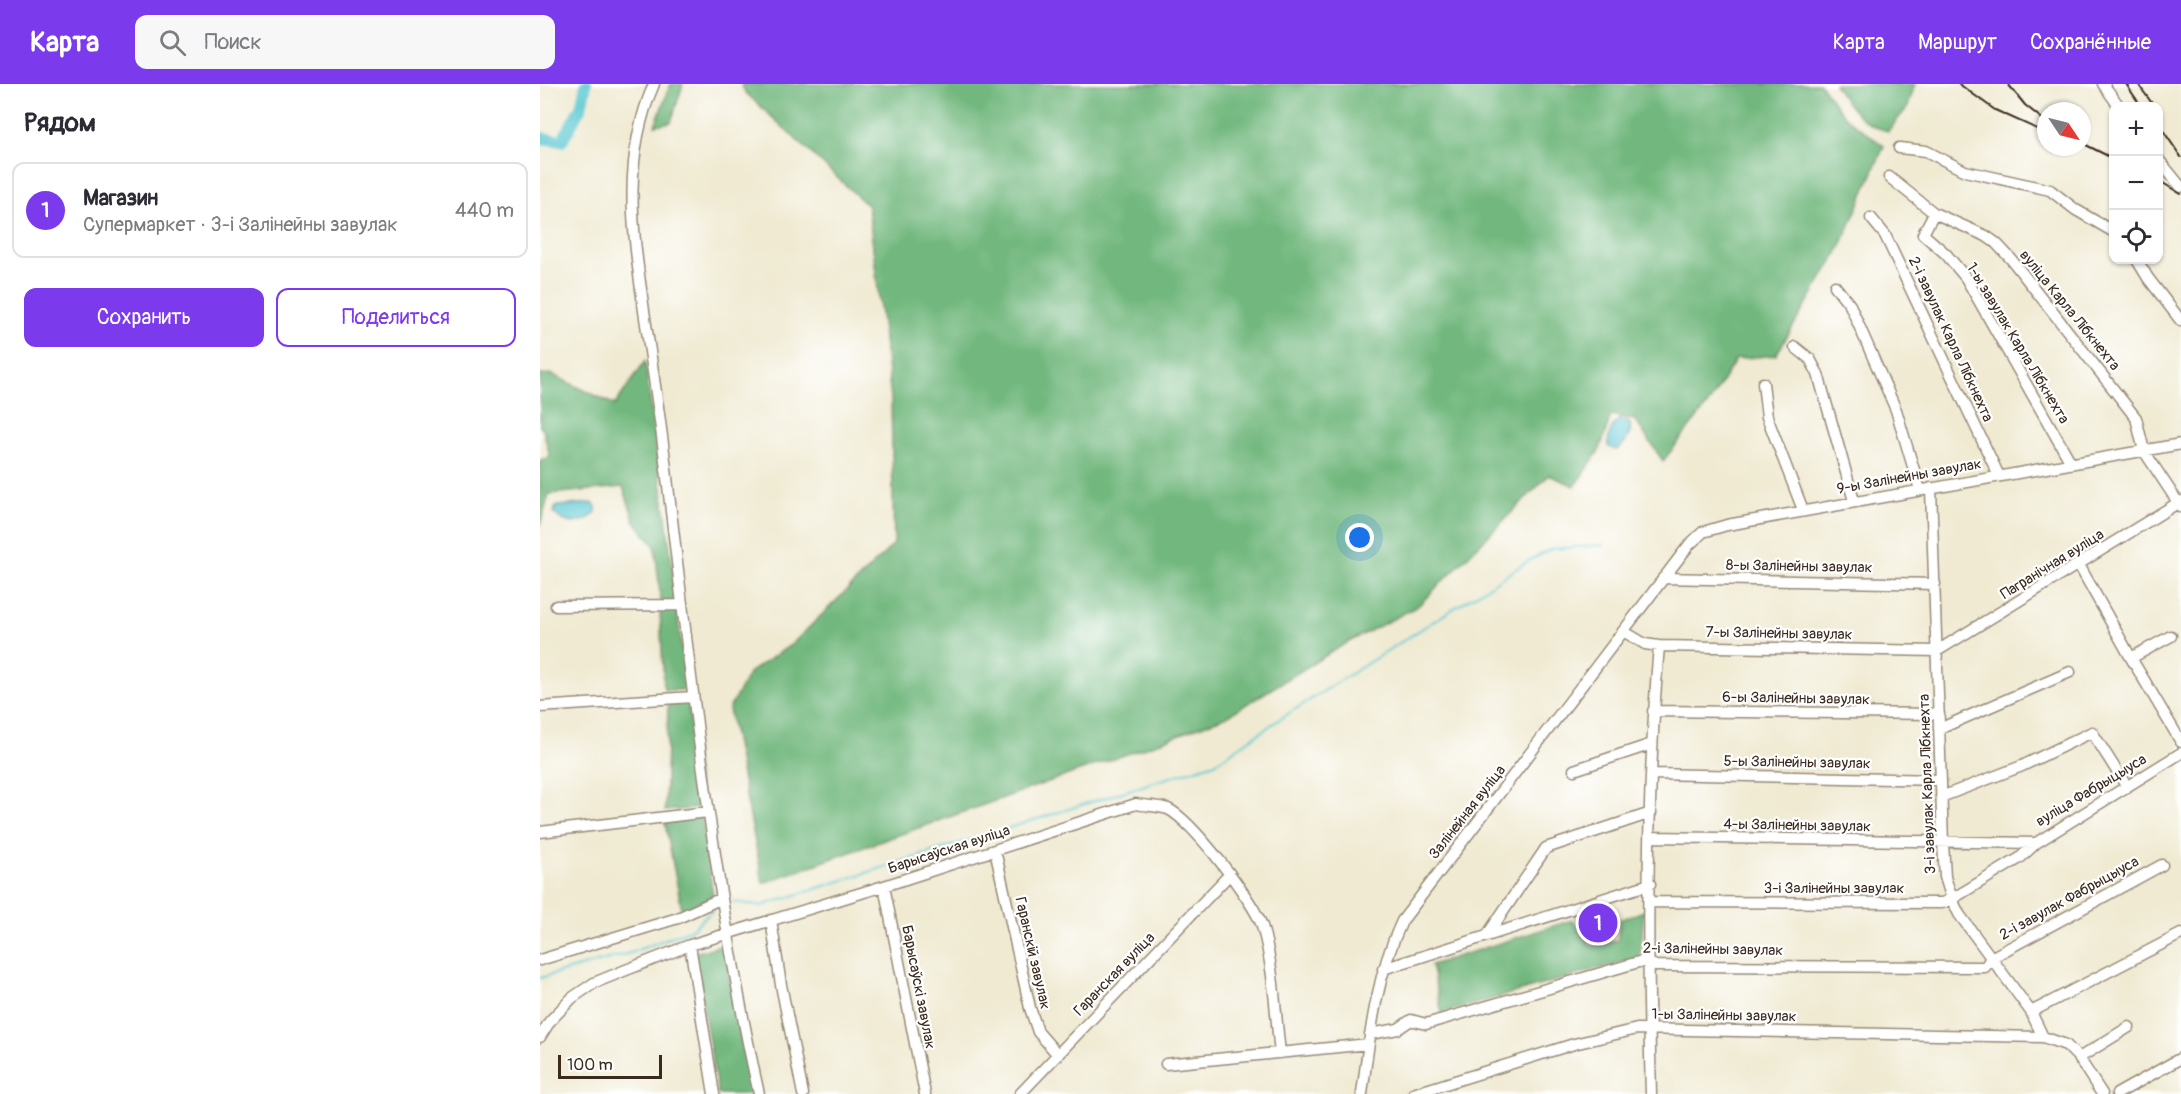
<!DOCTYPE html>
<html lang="ru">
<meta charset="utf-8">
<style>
body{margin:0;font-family:Pangolin,sans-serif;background:#f7f7f7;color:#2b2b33}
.controls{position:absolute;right:18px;top:18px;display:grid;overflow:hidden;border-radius:12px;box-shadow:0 2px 4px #0004}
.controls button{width:54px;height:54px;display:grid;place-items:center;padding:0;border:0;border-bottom:2px solid #e1e1e2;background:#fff;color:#2b2b33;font:30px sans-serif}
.compass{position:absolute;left:1497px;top:18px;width:54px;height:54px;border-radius:50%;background:#fff;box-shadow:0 2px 4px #0004;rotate:125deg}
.scale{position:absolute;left:18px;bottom:15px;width:104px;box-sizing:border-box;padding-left:6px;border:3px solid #3b2a1e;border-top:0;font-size:16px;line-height:21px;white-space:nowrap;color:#3b2a1e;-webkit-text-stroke:4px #fff;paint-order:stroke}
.you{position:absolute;left:820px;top:454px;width:21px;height:21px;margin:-15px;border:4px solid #fff;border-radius:50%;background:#1a73e8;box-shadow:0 0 0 9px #1a73e833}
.badge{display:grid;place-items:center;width:39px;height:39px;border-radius:50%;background:#7c3aed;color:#fff;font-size:20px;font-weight:700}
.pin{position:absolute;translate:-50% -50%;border:3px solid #fff;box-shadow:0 2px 6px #0006}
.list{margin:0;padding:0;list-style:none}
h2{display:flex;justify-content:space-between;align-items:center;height:78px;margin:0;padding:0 24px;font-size:26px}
h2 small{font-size:20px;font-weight:400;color:#7c7c81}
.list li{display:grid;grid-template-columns:39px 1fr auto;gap:18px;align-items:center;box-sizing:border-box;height:96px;margin:0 12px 12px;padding:0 12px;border:2px solid #e1e1e2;border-radius:12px}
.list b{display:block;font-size:22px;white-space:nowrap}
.list p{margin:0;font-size:20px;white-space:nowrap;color:#7c7c81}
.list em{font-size:20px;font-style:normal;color:#7c7c81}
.actions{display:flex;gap:12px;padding:18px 24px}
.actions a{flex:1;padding:14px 0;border:2px solid #7c3aed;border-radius:12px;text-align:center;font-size:21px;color:#7c3aed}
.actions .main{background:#7c3aed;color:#fff}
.icon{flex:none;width:33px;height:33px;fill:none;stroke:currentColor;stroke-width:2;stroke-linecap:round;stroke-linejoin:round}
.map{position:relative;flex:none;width:1641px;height:1010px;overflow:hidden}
header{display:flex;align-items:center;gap:36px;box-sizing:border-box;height:84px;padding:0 30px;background:#7c3aed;color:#fff}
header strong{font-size:28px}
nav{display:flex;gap:33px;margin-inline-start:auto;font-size:21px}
.search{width:420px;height:54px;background:#f7f7f7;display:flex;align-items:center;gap:15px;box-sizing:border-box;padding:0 21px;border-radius:12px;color:#7c7c81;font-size:22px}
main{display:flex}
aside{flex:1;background:#fff}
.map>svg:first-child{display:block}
.forest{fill:#72b87e;stroke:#56714e;stroke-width:1.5}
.water{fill:#5bc8d2;stroke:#4b7978;stroke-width:1.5}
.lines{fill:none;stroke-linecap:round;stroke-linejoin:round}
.stream{stroke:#5bc8d2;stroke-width:2}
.river{stroke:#5bc8d2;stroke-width:12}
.minor-casing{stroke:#968a78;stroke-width:13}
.minor{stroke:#fff;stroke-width:10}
.rail{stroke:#3b2a1e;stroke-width:2}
.labels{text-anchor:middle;stroke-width:4.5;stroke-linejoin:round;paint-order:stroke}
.street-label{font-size:15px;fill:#3b2a1e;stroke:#fff}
</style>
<header>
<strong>Карта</strong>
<div class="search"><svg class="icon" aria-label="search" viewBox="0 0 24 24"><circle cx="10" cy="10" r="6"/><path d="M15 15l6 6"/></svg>Поиск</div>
<nav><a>Карта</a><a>Маршрут</a><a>Сохранённые</a></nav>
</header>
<main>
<aside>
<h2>Рядом<small></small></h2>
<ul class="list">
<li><span class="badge">1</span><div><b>Магазин</b><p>Супермаркет · 3-і Залінейны завулак</p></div><em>440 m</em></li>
</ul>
<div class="actions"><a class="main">Сохранить</a><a>Поделиться</a></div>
</aside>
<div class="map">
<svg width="1641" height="1010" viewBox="0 0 1641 1010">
<rect width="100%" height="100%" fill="#fff"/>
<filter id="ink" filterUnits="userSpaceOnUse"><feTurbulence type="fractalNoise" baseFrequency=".0167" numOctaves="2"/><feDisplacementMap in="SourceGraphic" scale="12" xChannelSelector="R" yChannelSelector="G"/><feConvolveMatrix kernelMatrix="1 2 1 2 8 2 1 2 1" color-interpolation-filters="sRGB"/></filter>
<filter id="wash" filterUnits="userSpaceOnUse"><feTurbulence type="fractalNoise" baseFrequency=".008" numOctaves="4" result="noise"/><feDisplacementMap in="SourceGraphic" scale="24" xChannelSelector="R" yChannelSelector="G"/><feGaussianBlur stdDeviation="1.35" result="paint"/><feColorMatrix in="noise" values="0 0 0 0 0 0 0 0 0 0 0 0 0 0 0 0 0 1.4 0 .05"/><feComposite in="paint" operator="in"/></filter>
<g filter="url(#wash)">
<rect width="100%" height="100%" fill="#f0ead2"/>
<path class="forest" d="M131,0h12l-12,38 -16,3z
M201,0h1079l25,33 39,29 -44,102 -64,107 -40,4 -27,44 -46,58 -28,-41 -24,-5 -11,34 -25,37 -26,-11 -131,131 -75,39 -116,71 -83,32 -381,135 -34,-174 21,-37 42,-28 102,-100 -3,-146 -23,-192 -123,-114z
M1294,0h81l-7,23 -20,24c-26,-5 -40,-26 -54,-47z
M105,277l32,239 -16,2 -6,-56 -20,-24 -12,-35 -74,7 -9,32v-66l10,-3 -7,-28 -3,-2v-52l11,-1 64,31z
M120,527h17l10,79h-23z
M148,617l13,107 -36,3 3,-106z
M162,733l11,79 -31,14 -17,-87z
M1104,827l-4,46 -198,56 -11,-48 141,-45 20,26 26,-6 1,-20z
M183,861l29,149h-34l-24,-141z"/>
<path class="water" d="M1080,335l10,5c2,10 -5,21 -14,26l-8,-4c0,-11 3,-21 12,-27z
M52,419l4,3v6c-12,13 -30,15 -42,1l1,-5 3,-2z"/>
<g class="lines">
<path class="stream" d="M193,818l28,4 454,-143 65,-44 250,-159 22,-11 51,-4
M0,894l90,-25 62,-24 22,-20"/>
<path class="river" d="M0,54l22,3 19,-34 5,-23"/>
</g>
</g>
<g filter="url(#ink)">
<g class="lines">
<defs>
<path id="minor" d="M114,0c-33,76 -21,148 -10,227 8,53 16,105 22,158 25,209 47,419 93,625
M1563,0l16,22
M1359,64l27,3 39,20 85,19 26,20 38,22
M1618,75l23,28
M1349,93l45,36 52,23 10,7 15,16 125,159 8,33 37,56
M1394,129l-11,21 23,20 20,24 105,185
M1331,134l14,17 114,241
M1597,176l11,18 33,43
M1295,202l15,19 46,105 24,80
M1255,263l15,12 8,15 36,127
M1223,299l4,34 36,93
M1391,404l12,355 2,34 7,22 7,15 72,98 12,25 23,8 13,13 23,36
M1539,481l52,93 50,84
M1123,494l272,6
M16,522l126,-1
M1083,547l22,13 14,2 278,5 244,-150
M1591,574l40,-22
M0,623l153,-10
M1113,627l286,3
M1399,645l131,-57
M1034,686l78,-26
M1112,690l289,6
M1401,713l81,-31 70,-34 35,55
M0,748l168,-20
M1111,753l385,6 145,-90
M455,766l35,158 8,24 20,23
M344,802l41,208
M1109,818l293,1 10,-4 68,-41 16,-15
M231,836l10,65 22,109
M948,850l58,-86 105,-35
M150,861l24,149
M0,876l138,-42 44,-20
M843,885l267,-85
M1491,928l150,-78
M830,950l28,-5 13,-9 15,4 216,-63 14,5 329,1 6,-9 171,-93
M0,953l10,-16 22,-23 22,-15 32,-13 64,-25 194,-59 252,-82c10,2 23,2 32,5 24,11 86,93 94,117 12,41 13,85 18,127
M1539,974l50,-31
M626,980l203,-20
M480,1010l210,-220
M822,1010c8,-60 14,-118 40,-173l287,-376 14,-13 24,-7 454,-81
M873,1010l161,-50 63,-15 406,8
M1111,1010c-4,-149 -5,-299 8,-448
M1577,1010l64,-36"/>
</defs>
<use href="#minor" class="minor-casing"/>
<use href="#minor" class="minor"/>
<path class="rail" d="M1419,0l36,26 51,23
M1468,0l17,21 21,17
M1586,0l15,22
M1598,0l16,22
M1618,39l23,34
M1542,59l32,16
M1618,96l23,14"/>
</g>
</g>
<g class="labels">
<g class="street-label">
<text transform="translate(1530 226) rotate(51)" y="5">вуліца Карла Лібкнехта</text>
<text transform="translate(1411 255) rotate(65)" y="5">2-і завулак Карла Лібкнехта</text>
<text transform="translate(1478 259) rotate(59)" y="5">1-ы завулак Карла Лібкнехта</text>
<text transform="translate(1369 392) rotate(-10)" y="5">9-ы Залінейны завулак</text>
<text transform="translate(1512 480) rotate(-32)" y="5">Пагранічная вуліца</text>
<text transform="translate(1259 482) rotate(1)" y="5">8-ы Залінейны завулак</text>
<text transform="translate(1239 549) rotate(1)" y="5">7-ы Залінейны завулак</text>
<text transform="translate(1256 614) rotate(1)" y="5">6-ы Залінейны завулак</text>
<text transform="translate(1257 678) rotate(1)" y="5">5-ы Залінейны завулак</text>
<text transform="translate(1387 700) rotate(-92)" y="5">3-і завулак Карла Лібкнехта</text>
<text transform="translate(1551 706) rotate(-31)" y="5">вуліца Фабрыцыуса</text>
<text transform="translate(927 728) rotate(-52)" y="5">Залінейная вуліца</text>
<text transform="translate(1257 741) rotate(1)" y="5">4-ы Залінейны завулак</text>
<text transform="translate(409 765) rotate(-18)" y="5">Барысаўская вуліца</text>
<text x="1294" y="809">3-і Залінейны завулак</text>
<text transform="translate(1529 814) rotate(-29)" y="5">2-і завулак Фабрыцыуса</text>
<text transform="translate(1173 865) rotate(1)" y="5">2-і Залінейны завулак</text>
<text transform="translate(493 869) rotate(77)" y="5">Гаранскій завулак</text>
<text transform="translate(574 890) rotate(-46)" y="5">Гаранская вуліца</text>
<text transform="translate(379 903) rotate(79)" y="5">Барысаўскі завулак</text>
<text transform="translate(1184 931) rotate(1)" y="5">1-ы Залінейны завулак</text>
</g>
</g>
</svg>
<div class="controls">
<button>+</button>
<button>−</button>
<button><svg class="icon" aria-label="locate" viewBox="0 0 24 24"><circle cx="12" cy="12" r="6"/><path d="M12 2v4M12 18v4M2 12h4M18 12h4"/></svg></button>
</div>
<svg class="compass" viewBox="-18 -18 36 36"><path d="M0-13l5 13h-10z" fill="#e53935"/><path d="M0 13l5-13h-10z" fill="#7c7c81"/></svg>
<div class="scale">100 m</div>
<div class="you"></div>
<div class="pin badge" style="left:1058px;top:839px">1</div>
</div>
</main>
